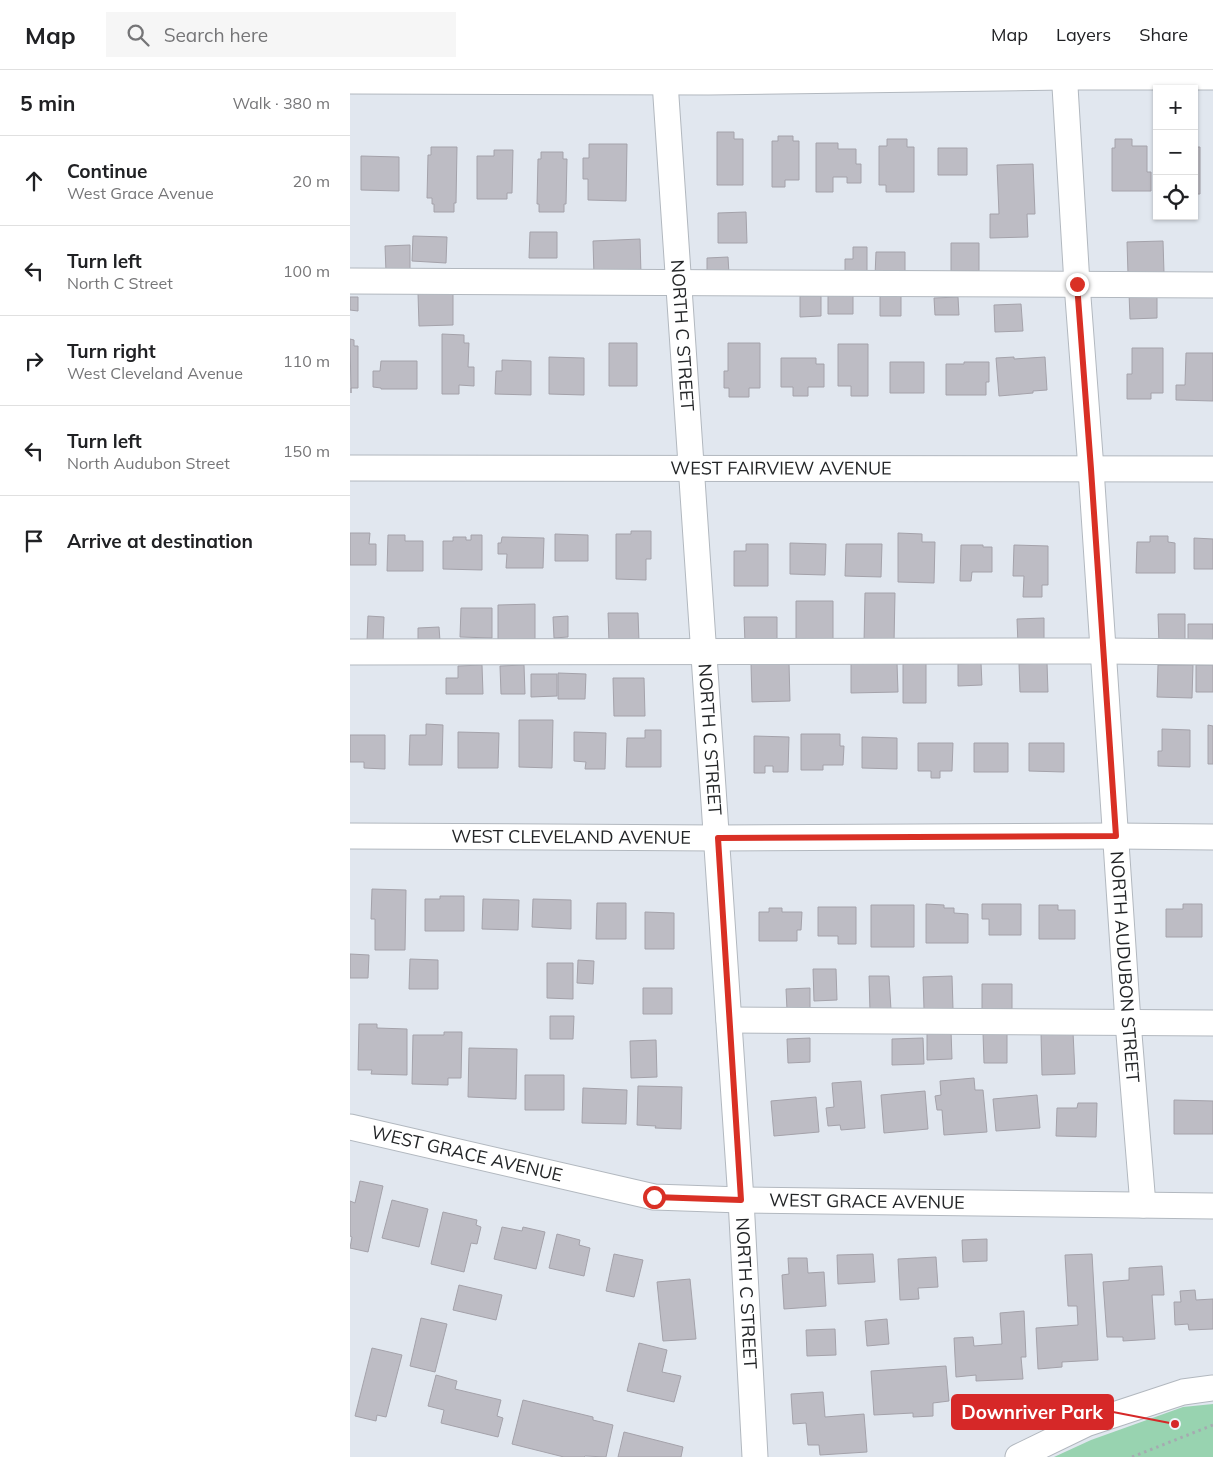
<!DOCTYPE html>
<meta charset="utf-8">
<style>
body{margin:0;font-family:Mulish,sans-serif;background:#f6f6f6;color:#202124}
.controls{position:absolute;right:15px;top:15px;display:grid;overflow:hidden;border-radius:0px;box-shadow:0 1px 4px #0004}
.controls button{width:45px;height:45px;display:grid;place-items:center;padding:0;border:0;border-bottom:1px solid #e0e0e0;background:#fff;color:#202124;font:25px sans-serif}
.stop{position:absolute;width:15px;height:15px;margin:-11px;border:4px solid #d93025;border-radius:50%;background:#fff}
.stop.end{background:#d93025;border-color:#fff;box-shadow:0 1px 5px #0008}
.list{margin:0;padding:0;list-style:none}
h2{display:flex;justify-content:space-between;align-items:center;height:65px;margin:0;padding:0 20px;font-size:21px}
h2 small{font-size:16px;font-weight:400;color:#757577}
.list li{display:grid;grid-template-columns:32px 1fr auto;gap:15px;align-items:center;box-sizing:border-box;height:90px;padding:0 20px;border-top:1px solid #e0e0e0}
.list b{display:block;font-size:19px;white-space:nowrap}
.list p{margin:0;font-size:16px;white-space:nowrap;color:#757577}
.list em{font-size:16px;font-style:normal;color:#757577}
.icon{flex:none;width:28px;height:28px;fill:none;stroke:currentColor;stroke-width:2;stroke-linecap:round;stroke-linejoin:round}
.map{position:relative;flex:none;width:863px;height:1387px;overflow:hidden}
header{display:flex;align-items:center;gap:30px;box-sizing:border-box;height:70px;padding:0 25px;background:#fff;border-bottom:1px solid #e0e0e0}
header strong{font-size:24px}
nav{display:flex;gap:28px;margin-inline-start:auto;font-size:18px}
.search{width:350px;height:45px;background:#f6f6f6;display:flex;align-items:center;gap:12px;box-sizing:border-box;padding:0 18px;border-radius:0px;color:#757577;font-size:19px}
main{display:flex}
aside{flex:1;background:#fff}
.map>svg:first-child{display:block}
.green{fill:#98d3b0}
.building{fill:#bdbcc4;stroke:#a4a2aa}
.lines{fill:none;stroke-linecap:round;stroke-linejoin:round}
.minor-casing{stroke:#b2b8bf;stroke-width:27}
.path{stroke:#a5aab0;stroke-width:3;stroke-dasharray:2.5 4;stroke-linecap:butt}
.minor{stroke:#fff;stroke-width:25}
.route{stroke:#d93025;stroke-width:6}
.labels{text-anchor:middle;stroke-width:4;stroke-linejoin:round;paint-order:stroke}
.street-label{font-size:18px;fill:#232527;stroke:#eef5fc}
.leader{fill:none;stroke:#d62828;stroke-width:2}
.callout-dot{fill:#d62828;stroke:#eef5fc;stroke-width:2}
.callout{fill:#d62828;stroke:#d62828;stroke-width:2}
.callout-label{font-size:19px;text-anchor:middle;font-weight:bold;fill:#fff}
</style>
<header>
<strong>Map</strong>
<div class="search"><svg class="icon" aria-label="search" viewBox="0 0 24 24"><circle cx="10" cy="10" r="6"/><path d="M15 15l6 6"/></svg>Search here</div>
<nav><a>Map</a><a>Layers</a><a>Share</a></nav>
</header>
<main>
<aside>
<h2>5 min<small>Walk · 380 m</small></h2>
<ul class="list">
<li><svg class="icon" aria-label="ahead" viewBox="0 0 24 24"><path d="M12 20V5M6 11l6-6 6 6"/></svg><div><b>Continue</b><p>West Grace Avenue</p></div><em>20 m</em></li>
<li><svg class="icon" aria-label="left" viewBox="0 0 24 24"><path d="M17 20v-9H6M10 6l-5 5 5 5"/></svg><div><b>Turn left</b><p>North C Street</p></div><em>100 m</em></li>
<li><svg class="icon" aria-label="right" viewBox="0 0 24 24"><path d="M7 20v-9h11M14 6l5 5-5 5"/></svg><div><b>Turn right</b><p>West Cleveland Avenue</p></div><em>110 m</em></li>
<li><svg class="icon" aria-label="left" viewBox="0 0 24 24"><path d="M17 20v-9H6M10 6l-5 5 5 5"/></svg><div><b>Turn left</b><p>North Audubon Street</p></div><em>150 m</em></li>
<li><svg class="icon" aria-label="arrive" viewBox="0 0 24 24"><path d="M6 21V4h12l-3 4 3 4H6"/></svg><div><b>Arrive at destination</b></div></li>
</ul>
</aside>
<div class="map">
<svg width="863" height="1387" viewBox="0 0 863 1387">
<rect width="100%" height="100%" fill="#e1e7ef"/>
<path class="green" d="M863,1334v53h-159l37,-17 92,-33z"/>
<path class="building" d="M367,62h17v7h9v46h-26z
M428,66h15v5h6v39h-14v7h-13v-46h6z
M537,69h20v8h7v45h-28v-7h-7v-39h8z
M765,69h17v7h15v26h4v19h-39v-43h3z
M466,73h22v6h18v15h5v19h-14v-6h-14v15h-17z
M239,74h38l-1,57 -38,-1v-21h-5v-21h6z
M81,77h26l-1,56h-2v9h-20v-8h-2v-6h-5l1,-43h3z
M844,77h6v47h-6z
M588,78h29v27h-29z
M144,80h19l-1,43h-5v6h-30v-43h17z
M191,82h22v7h4l-1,45h-2v8h-25v-8h-2l1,-45h3z
M11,86l38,1v34l-38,-1z
M683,94l2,50h-8l1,23 -38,1v-24h9l-2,-49z
M396,142l1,31h-29v-30z
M180,162h27v26h-28z
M63,166l34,1 -1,26 -34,-2z
M290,169l1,35 -47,2 -1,-35z
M813,171l1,32 -36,1 -1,-32z
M601,173h28v28h-28z
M60,175v27h-24l-1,-26z
M503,177h14v28l-22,1v-17h8z
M526,182h29v24h-30z
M378,187l1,17 -22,1v-17z
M103,222v33l-34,1 -1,-33z
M779,223h28v25l-27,1z
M478,224h25v20h-25z
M450,226h21v20l-21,1z
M530,226h21v20h-21z
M0,227h8v14l-8,-1z
M608,227l1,18h-24l-1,-17z
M671,234l2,27 -28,1 -1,-27z
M92,264l22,1v8h5l-1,24h6v19l-15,-1v9h-17z
M0,269l4,1v6h4v42h-7v5z
M259,273h28v43h-28z
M378,273h32v45h-11v9h-20v-9h-5v-17h4z
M488,274h30v52h-17v-10h-13z
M782,278h31v45h-12v6h-24v-25h5z
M836,283h27v48l-37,-1v-15h9z
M199,287l35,1v37l-35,-1z
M664,287v2l31,-2 2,33 -14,1v2l-34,3 -3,-38z
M431,288h35v6h8v23h-16v9h-15v-9h-12z
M152,290l29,1v34l-36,-1 1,-23h6z
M31,291h36v28h-36v-1l-8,-1v-16h7z
M540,292h34v31h-34z
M614,292h25v20h-3v13h-40v-31h18z
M281,461h20v28h-5v21l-30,-1v-45h15z
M0,463h20l-1,11h7v21h-26z
M548,463l24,1v8h13l-1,41 -36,-1z
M205,464l33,1v26h-33z
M38,465h17v6h18v30h-36z
M121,465h11v35l-39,-1v-28h10v-4h13v3h5z
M800,466h18v6l7,1v30h-39l1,-31h13z
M152,467l42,1 -1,30h-37l1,-14h-9v-11h3z
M844,468l19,1v30h-19z
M440,473l36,1 -1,31 -35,-1z
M396,474h22v42h-34v-35h12z
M496,474h36l-1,33 -36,-1z
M611,475h22v2h9v25h-20l-1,9h-11z
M664,475l34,1v39h-6v12h-19l1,-21h-11z
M515,523h30l-1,50h-30z
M446,531h37v42l-37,-1z
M185,534v35l-37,1v-35z
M111,538h31v30l-32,-1z
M258,543h30l1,29 -30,1z
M808,544h27v30h-26z
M18,546l16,1 -1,25 -16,-1z
M218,546v21l-14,1 -1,-21z
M394,547h33v25l-32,1z
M694,548v27h-26l-1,-26z
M838,554h25v20h-25z
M89,557l1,14h-22v-13z
M439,593l1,38 -38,1 -1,-38z
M501,593h46l1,29 -47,1z
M576,593v40h-23v-39z
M631,593l1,22 -24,1v-22z
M697,593l1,29h-28l-1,-28z
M132,595l1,29h-37v-16h12v-12z
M174,595l1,29h-24l-1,-28z
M808,595h35l-1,33 -35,-1z
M846,595h17v27h-17z
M208,603l28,1 -1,25h-27z
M181,604h26v22l-26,1z
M263,608h31l1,38h-31z
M169,650h34l-1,48 -33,-1z
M76,654l17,1 -1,40h-33l1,-30h16z
M858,655l5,1v38h-5z
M812,659l28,1v37l-32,-1v-15h4z
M295,660h16v37h-35l1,-29h18z
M108,662l41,1 -1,35h-40z
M224,662l32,1 -1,36h-20l1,-7 -12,-1z
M451,664h39v12h4l-1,19h-20v5h-22z
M0,665h35v34l-21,-1v-6h-14z
M404,666l35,1 -1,35h-15v-6h-8v7h-11z
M512,667l35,1v31l-35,-1z
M568,673h35l-1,28h-12v7h-9v-7h-13z
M624,673h34v29h-34z
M679,673h35v29l-35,-1z
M22,819l34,1 -1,60h-30v-31h-4z
M90,826h24v35h-39v-32h15z
M133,829l36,1 -1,30 -36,-1z
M183,829l38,1v29l-39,-2z
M247,833h29v36h-30z
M576,834l18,1v3h10v5l14,1v29h-42z
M632,834h39v31h-32v-16h-7z
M833,834h19v33h-36v-28h17z
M521,835h43v42h-43z
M689,835h19v5h17v29h-36z
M468,837h38v37h-18v-8h-20z
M419,838h13v4h20l-1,18h-4v11h-38v-29h10z
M295,842l29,1v36h-29z
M0,884l19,1 -1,23h-18z
M60,889l28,1v29h-29z
M228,890l16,1 -1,23 -16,-1z
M197,893h26v36l-26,-1z
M463,899h23l1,31 -23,1z
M519,906h20l2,34 -21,1z
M602,906l1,33h-29l-1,-32z
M632,914h30v25h-30z
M293,918h29v26h-29z
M460,918v22h-23l-1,-21z
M200,946h24l-1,23h-23z
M9,954h18v4l30,1v46l-36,-1 1,-4h-14z
M601,961l1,28 -25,1v-28z
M94,962h18l-1,46h-13v7l-36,-1 1,-49h31z
M723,962l2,42 -33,1 -1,-41z
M633,963h24v30h-23z
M460,968v24l-22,1 -1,-24z
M573,968l1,26 -32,1v-26z
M306,970l1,37 -26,1 -1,-37z
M119,978l48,1 -1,50 -48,-2z
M175,1005h39v35h-39z
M624,1008l1,12h8l4,42 -43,3 -2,-25h-5l-2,-14 6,-1 -1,-14z
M511,1011l4,47 -24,2 -1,-5 -12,1 -2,-18 8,-1 -2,-24z
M288,1016l44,1 -1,42 -26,-1 1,-2 -19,-1z
M233,1018l44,2 -1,34 -44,-1z
M575,1021l3,38 -44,4 -3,-38z
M687,1025l3,33 -44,3 -3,-32z
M466,1027l3,35 -45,4 -3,-35z
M824,1030l39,1v33h-39z
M728,1033h19l-1,34 -40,-1 1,-28h20z
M10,1111l23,5 -15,66 -18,-4 2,-11 -2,-1v-35l5,2z
M42,1130l36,9 -9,38 -37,-9z
M93,1142l34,8 -1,5 5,2 -4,17 -6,-1 -7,29 -33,-8z
M152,1157l20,4 1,-4 22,5 -9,37 -42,-10z
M207,1164l23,6 -1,5 11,3 -6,28 -35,-8z
M637,1169v22l-24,1 -1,-22z
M264,1184l29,6 -9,37 -28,-6z
M523,1184l2,28 -37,2 -1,-29z
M742,1184l6,106 -36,2v5l-24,2 -2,-41 42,-3 -1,-19h-9l-3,-51z
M586,1187l2,30 -20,1 1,11 -19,1 -2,-41z
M438,1188h19l1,15 16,-1 2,34 -42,3 -2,-34 7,-1z
M812,1196l2,29h-12l3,44 -32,2v-4h-16l-4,-55 26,-2v-12z
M340,1209l6,60 -33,2 -6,-59z
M109,1215l43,10 -6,25 -43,-10z
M845,1220l1,10 17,-1v30l-24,1 -1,-6 -13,1 -1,-23h7l-1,-11z
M674,1241l2,46h-5l2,22 -47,2v-6l-20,2 -2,-39 19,-1 1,9 28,-2 -2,-31z
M71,1248l26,6 -12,48 -25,-6z
M537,1249l2,25 -22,2 -2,-25z
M485,1259l1,26 -29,1 -1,-26z
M289,1273l28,7 -5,22 19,4 -7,26 -47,-11z
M22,1278l30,7 -16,62 -9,-2 -1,6 -21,-5z
M596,1296l3,35 -16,2v13l-20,1v-4l-39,2 -3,-44z
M86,1305l21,6 -2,8 46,11 -4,16 6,2 -5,19 -57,-14 3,-13 -16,-4z
M473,1322l2,25 39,-3 3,38 -47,3 -1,-10h-11l-2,-22 -13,1 -2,-30z
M173,1330l70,17v3l20,5 -7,32 -21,-1 -1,1h-20l-52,-13z
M274,1362l59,15 -2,10h-63z"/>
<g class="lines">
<defs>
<g id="minor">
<path id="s1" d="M714,0l13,214 14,185 37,553 15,183"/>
<path d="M0,11l359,1 355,-5h149"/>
<path id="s2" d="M315,12l76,1118 14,257"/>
<path d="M0,211l863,4"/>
<path id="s3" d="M0,398l863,1"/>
<path d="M0,582l753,-1 110,1"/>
<path id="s4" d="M0,766l367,2 399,-2 97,1"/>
<path d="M379,950l484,3"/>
<path id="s5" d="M0,1057l304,70 87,3 472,6"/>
<path d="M668,1387l68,-33 97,-32 30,-4"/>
</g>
</defs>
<use href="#minor" class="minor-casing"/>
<path class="path" d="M782,1387l81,-32"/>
<use href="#minor" class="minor"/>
</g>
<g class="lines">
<path class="route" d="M304,1127l87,3 -23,-362 398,-2 -25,-367 -14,-185"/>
</g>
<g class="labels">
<g class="street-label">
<text dy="6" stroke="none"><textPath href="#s2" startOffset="254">NORTH C STREET</textPath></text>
<text dy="6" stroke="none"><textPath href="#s3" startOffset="431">WEST FAIRVIEW AVENUE</textPath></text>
<text dy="6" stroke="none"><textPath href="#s2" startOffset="659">NORTH C STREET</textPath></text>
<text dy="6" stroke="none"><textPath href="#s4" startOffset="221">WEST CLEVELAND AVENUE</textPath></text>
<text dy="6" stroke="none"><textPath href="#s1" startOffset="899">NORTH AUDUBON STREET</textPath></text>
<text dy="6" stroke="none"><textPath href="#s5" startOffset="120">WEST GRACE AVENUE</textPath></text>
<text dy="6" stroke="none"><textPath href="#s5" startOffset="525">WEST GRACE AVENUE</textPath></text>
<text dy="6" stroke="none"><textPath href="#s2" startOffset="1214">NORTH C STREET</textPath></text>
</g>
</g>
<path class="leader" d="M825 1354L763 1342"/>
<circle class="callout-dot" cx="825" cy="1354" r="5"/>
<rect class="callout" x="602" y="1325" width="161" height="34" rx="5"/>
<g class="callout-label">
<text x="682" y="1349">Downriver Park</text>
</g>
</svg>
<div class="controls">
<button>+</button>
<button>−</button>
<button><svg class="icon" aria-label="locate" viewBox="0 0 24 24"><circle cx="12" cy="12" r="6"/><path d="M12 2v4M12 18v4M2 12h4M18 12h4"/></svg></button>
</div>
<div class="stop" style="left:304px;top:1127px"></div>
<div class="stop end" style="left:727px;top:214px"></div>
</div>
</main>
